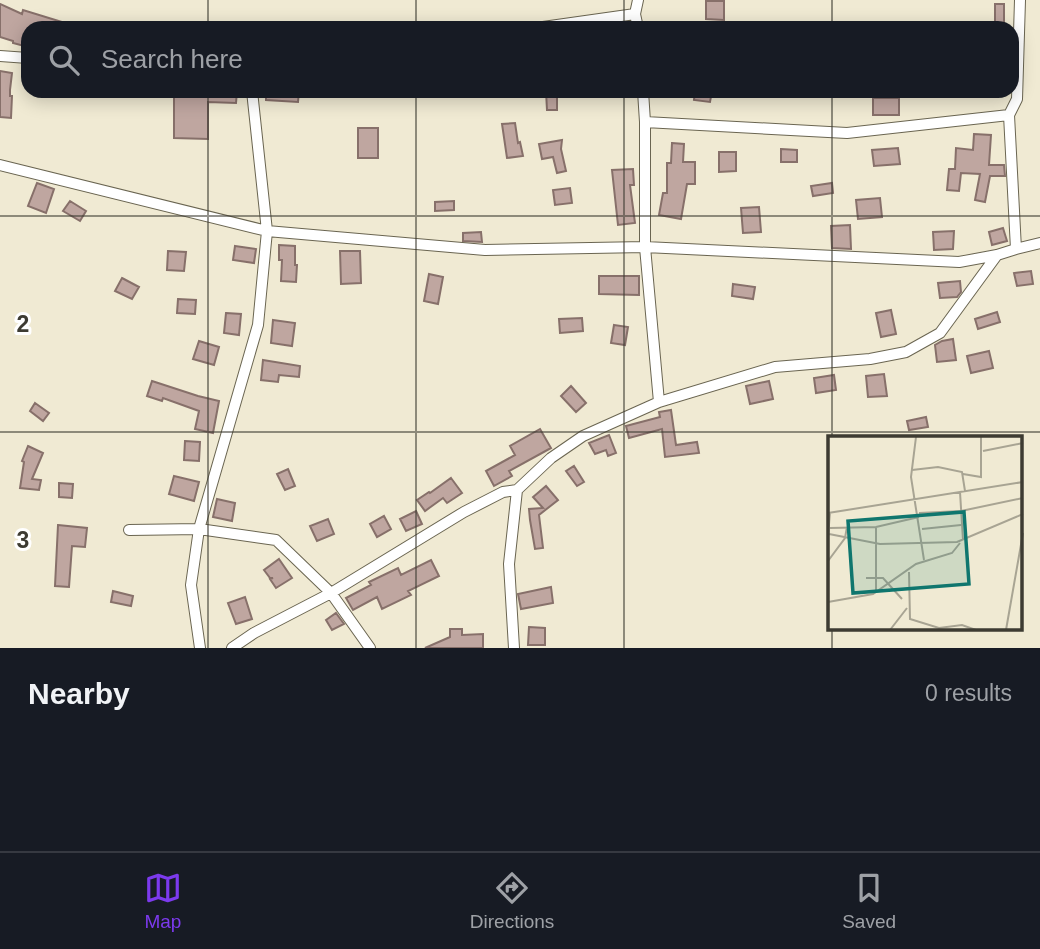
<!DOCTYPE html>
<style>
body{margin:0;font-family:Helvetica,sans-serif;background:#20242c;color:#f1f3f6}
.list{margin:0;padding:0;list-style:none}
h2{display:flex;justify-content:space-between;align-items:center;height:91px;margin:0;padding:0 28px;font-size:30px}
h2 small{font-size:23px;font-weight:400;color:#9ea1a6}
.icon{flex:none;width:38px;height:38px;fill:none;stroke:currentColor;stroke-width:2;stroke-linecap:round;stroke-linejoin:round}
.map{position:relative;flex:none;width:1040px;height:648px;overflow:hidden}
.search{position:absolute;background:#171b24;box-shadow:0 4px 18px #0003;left:21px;right:21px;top:21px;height:77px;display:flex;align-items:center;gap:18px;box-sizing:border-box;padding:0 24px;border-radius:21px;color:#9ea1a6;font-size:26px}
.sheet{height:203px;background:#171b24}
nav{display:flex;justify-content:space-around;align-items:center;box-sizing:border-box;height:98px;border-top:2px solid #363941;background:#171b24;font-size:19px;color:#9ea1a6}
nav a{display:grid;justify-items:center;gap:4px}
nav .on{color:#7c3aed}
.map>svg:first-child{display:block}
.building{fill:#bfa6a0;stroke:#87706a;stroke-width:2}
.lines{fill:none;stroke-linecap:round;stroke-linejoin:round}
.minor-casing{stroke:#6a6551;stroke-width:12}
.minor{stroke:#fff;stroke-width:10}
.grid{fill:none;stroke:#3d3b32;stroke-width:2;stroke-opacity:0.55}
.inset-road{fill:none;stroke:#a8a493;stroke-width:2}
.view{fill:#0f766e;fill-opacity:0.15;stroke:#0f766e;stroke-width:3.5}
.inset-edge{fill:none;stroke:#3d3b32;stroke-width:3.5}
.grid-label{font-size:23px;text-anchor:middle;font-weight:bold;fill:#3d3b32;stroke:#fff;stroke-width:6;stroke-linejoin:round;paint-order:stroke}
</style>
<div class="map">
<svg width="1040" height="648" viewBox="0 0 1040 648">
<rect width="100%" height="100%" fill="#f0ead3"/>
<path class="building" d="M706,1h18v19l-18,-1z
M0,4l22,10 1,-4 52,16v2h-47v19l-15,-4v-2l-13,-4z
M995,4h9v24h-9z
M0,71l12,2 -2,17v6h2l-1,22 -11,-1z
M174,91h63l-1,12 -28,-1v37l-34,-1z
M266,91h33l-1,11 -32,-2z
M546,91h11v19h-10z
M695,91h17l-2,11 -16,-2z
M873,98h26v17h-26z
M515,123l3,20 2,-1 3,14 -16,2 -5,-34z
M358,128h20v30h-20z
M974,134l17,1 -2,30h15l1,11h-15l-5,26 -10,-2 5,-26 -19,-1 -2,18 -12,-1 2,-21h6l1,-21 17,2z
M562,140l-1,9 5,22 -9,2 -4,-16 -11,2 -3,-15z
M672,143l12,1 -1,18h12v22h-8l-6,35 -22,-4 4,-22h4v-30h4z
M898,148l2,16 -26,2 -2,-16z
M781,149l16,1v12h-16z
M719,152h17v19l-17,1z
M633,169l1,16h-4l5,38 -17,2 -6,-55z
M37,183l17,6 -8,24 -18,-7z
M832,183l1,10 -20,3 -2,-10z
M570,188l2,15 -17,2 -2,-15z
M880,198l2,19 -24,2 -2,-19z
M70,201l16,10 -6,10 -17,-10z
M454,201v9l-19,1v-9z
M759,207l2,25 -18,1 -2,-25z
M850,225l1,24 -19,-1 -1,-22z
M1003,228l4,13 -15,4 -3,-13z
M954,231l-1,18 -19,1 -1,-18z
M481,232l1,10 -19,-1v-8z
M279,245l16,1v19h2l-1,17 -15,-1 1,-21h-3z
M235,246l21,3 -2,14 -21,-3z
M168,251l18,1 -2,19 -17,-1z
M340,251h20l1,32 -20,1z
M1031,271l2,13 -16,2 -3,-13z
M429,274l14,3 -5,27 -14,-3z
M599,276h40v19l-40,-1z
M122,278l17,9 -7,12 -17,-8z
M960,281l1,11 -4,5 -17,1 -2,-15z
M733,284l22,3 -2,12 -21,-3z
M178,299l18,1 -1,14 -18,-1z
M891,310l5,24 -15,3 -5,-24z
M997,312l3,10 -22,7 -3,-10z
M226,313l15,1 -2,21 -15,-2z
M582,318l1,13 -23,2 -1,-14z
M273,320l22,3 -3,23 -21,-3z
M614,325l14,2 -3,18 -14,-2z
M953,339l3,21 -19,2 -2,-17 7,-4z
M199,341l20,6 -5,18 -21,-6z
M989,351l4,17 -22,5 -4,-17z
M263,360l37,6 -1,11 -20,-2 -1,7 -17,-2z
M884,374l3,22 -19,1 -2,-21z
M834,375l2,15 -20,3 -2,-15z
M152,381l46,15 21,5 -6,32 -18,-4 4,-18 -36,-13 -1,3 -15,-5z
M769,381l4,18 -23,5 -4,-18z
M571,386l15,17 -10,9 -15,-16z
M35,403l14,10 -6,8 -13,-10z
M671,410l5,35 21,-3 2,11 -34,4 -3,-28 -33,9 -3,-12 34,-9 -1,-5z
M926,417l2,10 -19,3 -2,-9z
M540,429l11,19 -42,23 3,5 -18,10 -8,-15 29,-16 -5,-9z
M609,435l7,18 -8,3 -2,-6 -11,4 -6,-11z
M185,441l15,1 -1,19 -15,-1z
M28,446l15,7 -11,26 9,1 -2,10 -19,-2 4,-26 -2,-1z
M574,466l10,16 -7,4 -11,-15z
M288,469l7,17 -10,4 -8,-16z
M174,476l25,6 -5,19 -25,-7z
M451,478l11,15 -15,10 -4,-5 -18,13 -8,-11 12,-8 1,1z
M59,483l14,1 -1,14 -13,-1z
M546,486l12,14 -19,15 4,33 -8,1 -5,-29 -1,-11 14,-1 -10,-11z
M217,499l18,4 -3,18 -19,-4z
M416,511l6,13 -16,7 -6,-12z
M384,516l7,13 -14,8 -7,-13z
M328,519l6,15 -17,7 -7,-15z
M58,525l29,3 -2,19 -13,-1 -3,41 -14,-1z
M279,559l13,19 -16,10 -6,-9 3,-1h-3l-6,-8z
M431,560l8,16 -31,15 3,4 -29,14 -5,-12 -24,13 -7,-12 25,-13 -2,-3 29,-14 3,7z
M551,587l2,16 -32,6 -3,-15z
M113,591l20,5 -2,10 -20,-4z
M245,597l7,22 -16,5 -8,-21z
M336,613l8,11 -12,6 -6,-10z
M529,627l16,1v17h-17z
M450,629h12v6l21,-1v14h-58l25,-11z"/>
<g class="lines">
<defs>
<path id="minor" d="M638,0l-3,14 3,14
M536,28l99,-14
M0,56l28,2
M643,91l2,31v125l14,155
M645,122l202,11 162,-18
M0,165l267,66 218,19 160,-3 314,15 38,-7 19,-6 24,-6
M1016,249l-7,-134 8,-16 3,-99
M129,530l70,-1 77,11 55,53 39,55
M200,648l-9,-63 8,-56 59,-204 9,-94 -15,-140
M232,648l22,-15 77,-40 133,-81 39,-20 14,-2 34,-32 32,-22 76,-34 116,-35 95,-8 36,-7 34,-19 57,-78
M514,648l-5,-84 8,-74"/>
</defs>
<use href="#minor" class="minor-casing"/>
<use href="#minor" class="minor"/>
</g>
<path class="grid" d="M208,0v28M416,0v28M624,0v28M832,0v28M208,91v557M416,91v557M624,91v557M832,91v347M0,216h1040M0,432h1040M832,629v19"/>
<g transform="translate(828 436)">
<rect width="194" height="194" fill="#f0ead3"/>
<path class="inset-road" d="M88,1l-5,40 13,83M155,15l40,-8M84,34l26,-3 24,5 3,19M135,38l18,3v-40M132,56l3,48M0,77l195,-31M91,77l42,-2 62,-13M2,92l46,-1 43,-10M94,93l39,-4M1,98l51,10 77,-2 66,-28M0,101l2,-25M0,125l17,-23 2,-11M81,136l1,47 29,9 23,-3 14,5M38,142h17l19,21M48,157v-66M0,166l45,-8 43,-30 36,-11 8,-10M62,194l17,-22M178,194l17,-97"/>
<path class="view" d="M136,76l5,72 -116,9 -5,-72z"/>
<rect width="194" height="194" class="inset-edge"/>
</g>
<g class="grid-label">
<text x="23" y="332">2</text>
<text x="23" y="548">3</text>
</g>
</svg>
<div class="search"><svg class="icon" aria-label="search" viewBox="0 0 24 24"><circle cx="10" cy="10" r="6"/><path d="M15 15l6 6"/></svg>Search here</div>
</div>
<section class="sheet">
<h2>Nearby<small>0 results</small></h2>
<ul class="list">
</ul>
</section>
<nav>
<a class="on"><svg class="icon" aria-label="map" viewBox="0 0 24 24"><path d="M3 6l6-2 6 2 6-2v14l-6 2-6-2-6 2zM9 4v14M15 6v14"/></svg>Map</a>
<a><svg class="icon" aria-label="directions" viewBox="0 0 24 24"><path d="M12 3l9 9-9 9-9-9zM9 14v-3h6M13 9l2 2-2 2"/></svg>Directions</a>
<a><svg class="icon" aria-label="saved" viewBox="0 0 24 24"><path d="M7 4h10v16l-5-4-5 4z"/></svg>Saved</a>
</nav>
